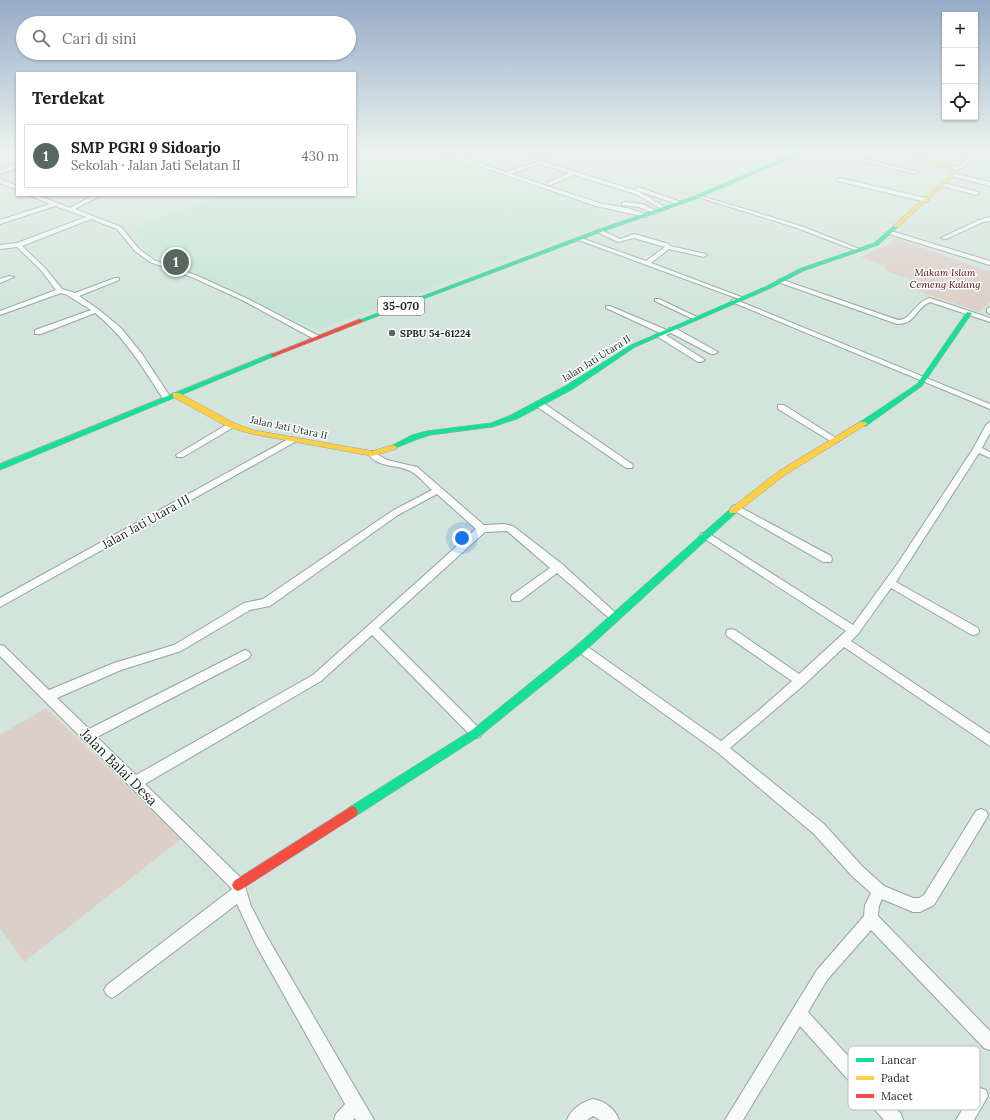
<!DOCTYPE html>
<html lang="id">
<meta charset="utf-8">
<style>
body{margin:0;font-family:Lora,serif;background:#f2f2f2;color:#202124}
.controls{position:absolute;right:12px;top:12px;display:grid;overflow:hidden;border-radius:0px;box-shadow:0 1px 3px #0004}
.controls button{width:36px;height:36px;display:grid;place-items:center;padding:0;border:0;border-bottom:1px solid #e0e0e0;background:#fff;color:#202124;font:20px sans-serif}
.you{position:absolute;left:462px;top:538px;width:14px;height:14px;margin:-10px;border:3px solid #fff;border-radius:50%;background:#1a73e8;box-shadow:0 0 0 6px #1a73e833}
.badge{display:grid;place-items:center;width:26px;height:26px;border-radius:50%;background:#586760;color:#fff;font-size:13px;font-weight:700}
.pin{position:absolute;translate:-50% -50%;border:2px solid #fff;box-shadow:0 1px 4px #0006}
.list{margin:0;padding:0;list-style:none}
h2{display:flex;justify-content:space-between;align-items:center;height:52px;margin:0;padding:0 16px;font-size:17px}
h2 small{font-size:13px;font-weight:400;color:#757577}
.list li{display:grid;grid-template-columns:26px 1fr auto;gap:12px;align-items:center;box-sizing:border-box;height:64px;margin:0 8px 8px;padding:0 8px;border:1px solid #e0e0e0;border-radius:0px}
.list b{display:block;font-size:15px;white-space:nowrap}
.list p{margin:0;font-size:13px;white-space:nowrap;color:#757577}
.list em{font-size:13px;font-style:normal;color:#757577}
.icon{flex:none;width:22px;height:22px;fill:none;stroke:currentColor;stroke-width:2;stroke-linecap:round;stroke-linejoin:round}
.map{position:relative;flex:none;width:990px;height:1120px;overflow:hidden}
.search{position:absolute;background:#fff;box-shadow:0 1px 3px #0004;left:16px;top:16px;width:340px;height:44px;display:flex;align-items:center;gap:10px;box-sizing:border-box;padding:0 14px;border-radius:22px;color:#757577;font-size:15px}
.panel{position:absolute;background:#fff;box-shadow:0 1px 3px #0004;left:16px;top:72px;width:340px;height:124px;border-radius:0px}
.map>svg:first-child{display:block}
.built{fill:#c5e4d5}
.green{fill:#dccfc7}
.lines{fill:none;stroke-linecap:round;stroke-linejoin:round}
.street-casing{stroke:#96a39c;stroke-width:2}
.fast-casing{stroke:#96a39c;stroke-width:1}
.slow-casing{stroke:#96a39c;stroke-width:1}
.jam-casing{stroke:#96a39c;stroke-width:1}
.street{fill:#f8fbfa;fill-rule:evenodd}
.fast{fill:#16e098;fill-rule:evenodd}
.slow{fill:#ffcf43;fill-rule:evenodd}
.jam{fill:#f24e42;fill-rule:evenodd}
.poi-dot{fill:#586760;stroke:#fff;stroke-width:1.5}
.labels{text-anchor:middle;stroke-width:3;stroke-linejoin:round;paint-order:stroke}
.far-park-label{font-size:10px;font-style:italic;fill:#4f0b06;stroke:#fff}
.far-poi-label{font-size:10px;font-weight:bold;fill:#17231d;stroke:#fff;text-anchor:start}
.far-street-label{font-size:10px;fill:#17231d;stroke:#fff}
.shield{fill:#fff;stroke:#5d6561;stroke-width:1}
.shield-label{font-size:11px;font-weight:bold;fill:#17231d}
.street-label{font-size:12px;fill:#17231d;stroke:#fff}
.near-street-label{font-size:14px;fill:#17231d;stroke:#fff}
.key{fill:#fff;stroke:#b9bdbb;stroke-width:1}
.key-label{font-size:11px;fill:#17231d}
</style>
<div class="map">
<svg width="990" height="1120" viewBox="0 0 990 1120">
<rect width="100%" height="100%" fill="#d2e4db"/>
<path class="built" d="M355,151h81l153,55 30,9 -10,4v2l-292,109 -170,-77 -14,-25 86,-33h136z"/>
<path class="green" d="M895,238l95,34v29l-11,11 -63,-22 1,-9 -31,-10 -1,-5 -24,-9 24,-11z
M46,708l135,131 -157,123 -24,-34v-193z"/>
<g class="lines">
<defs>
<path id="street" d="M423,151h8l15,6 -5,1z
M436,151h8l62,21 35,-11 99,31 28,17 -5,1 -27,-16 -62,-19 -23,10h-4v-2l22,-10 -30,-9 -28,10 88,29 28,5 22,7 -3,2 -50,-11z
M517,151h8l22,8 -5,1z
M828,151h8l20,6 7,-6h6l-9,7 58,14 -3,2 -60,-14z
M948,151c9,0 20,7 30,4 5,-1 7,-4 12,-3l-4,4 -11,3 -11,8 -12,4 -2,-1v-2l10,-3 9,-7z
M17,164v4l-17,6v-4z
M953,173l37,9v4l-39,-10v-2z
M840,178l86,20 3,2 -3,2 -88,-21v-2z
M0,179l17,7v4l-17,-7z
M944,183l34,9 1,1 -3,2 -34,-9 -1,-1z
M638,187l43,15 1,1 -5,1 -41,-14 -1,-1z
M29,195h8l33,13 24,-13h7l-26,14 46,18 18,22 15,11 44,16 50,23 73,38 -7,2 -70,-38 -50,-23 -44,-16 -15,-11 -18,-22 -26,-10 -69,27 23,22 17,21 13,4 40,-15h4v2l-40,16 19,13 23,19 21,26 29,44 -4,2h-3c-21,-32 -39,-63 -69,-87l-54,21h-6v-4l56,-20 -24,-15 -6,-2 -61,22v-4l56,-21 -15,-20 -24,-23 -17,2v-4l17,-2 69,-26 -31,-11 -55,18v-4l50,-16z
M698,195l103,31 61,24 -5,1 -60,-23 -99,-31z
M624,202l18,2 17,8 -3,2 -17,-7 -17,-2v-2z
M990,217v4l-7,1 -37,17 -5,-1 38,-18z
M599,229l21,10 14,-5 35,10 1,2 36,8 1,1 -3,2 -35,-8 -18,14 93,35 -5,1 -163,-60 5,-1 65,23 19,-14 -31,-9 -16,4 -21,-10 -1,-1z
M891,231l99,30v4l-101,-31v-2z
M9,276l5,1 -14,6v-4z
M780,279l118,41c14,0 16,-18 32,-22l60,20v4l-60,-20c-15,6 -13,22 -33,22l-119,-42 -1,-1z
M655,299h4l40,19 -6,1 -38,-18z
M734,299l256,105v5l-258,-107 -1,-1z
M606,306h4l59,25 1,2 -4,2 39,25 -4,2h-3l-40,-25 -1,-2 3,-2 -54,-25z
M990,307v7l-3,-2v-3z
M669,328h6l43,24 -4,2h-3l-42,-22z
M536,402h6l90,62 1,2 -1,2h-6l-90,-62z
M778,405h6l55,35 -1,2h-6l-54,-33z
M231,422l4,3 -1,2 -51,30h-6l-1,-2z
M990,422v11l-8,15 8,4v6l-11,-5 -83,129 82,46 1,3 -1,3 -4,1 -4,-1 -79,-46 -33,46 -7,7 139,93v12l-146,-99 -39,37 -75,64 94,76 38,42 22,20 29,12h6l5,-3 52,-84 5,-2 5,2 2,4 -2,4 -52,86 -14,7h-7l-31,-13 -3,7 -1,10 112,115v19l-6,-2 -113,-118 -44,50 -19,32 93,102 2,6h-19l-84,-94 -57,94h-18l92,-150 47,-54 1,-11 6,-12 -19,-17 -38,-42 -97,-82 -140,-101 -2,-3 2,-3 4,-1 4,1 136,96 37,-30 34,-30 -65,-45 -1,-3 1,-3 4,-1 4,1 64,44 47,-43 -144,-94 -2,-2 2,-2h6l145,92 45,-62 75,-114 13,-24z
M292,437l4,3 -1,2 -295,165v-9z
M372,451l15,9 30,7 67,58 20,-1 9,2 49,38 57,52 -1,3h-8l-53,-46 -37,28h-8l-1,-3 1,-3 38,-27 -43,-37 -22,1 -106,96 101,101 2,4 -2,4 -4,1 -4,-1 -100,-102 -51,46 -176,103 98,96 8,26 15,29 108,185h-18l-1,-2 -2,2h-19l2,-6 9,-10 -89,-159 -19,-41 -120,91 -5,3 -5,-3 -3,-5 3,-5 125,-96 -232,-233v-11l4,1 45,44 65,-27 60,-18 70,-42 19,-4 129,-88 40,-21c-7,-6 -14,-16 -22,-19 -14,-7 -32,-3 -42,-17zM437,494l39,35 -163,146 -177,100 -39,-38 152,-79 2,-3 -2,-3 -4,-2 -4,2 -152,77 -32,-31 64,-28 60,-19 69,-41 20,-4 128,-91z
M736,505l95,51 1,3 -1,3h-8l-90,-52 -2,-2 2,-2z
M980,1088l6,2 2,6 -14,24h-18l18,-30z
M593,1099c12,2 22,10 26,21h-19l-7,-4 -6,4h-20c4,-11 15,-18 26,-21z"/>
<path id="fast" d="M801,151h6l-111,48 -95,33 -239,90 -5,-1 240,-91 95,-33z
M896,224l2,1v2l-20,18 -75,26 -32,17 -136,59 -62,42 -56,30 -25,8 -62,8 -12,4 -25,10 -4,-2 23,-12 15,-4 64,-8 20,-8 56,-30 64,-40 136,-59 32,-17 75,-26z
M967,312l5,1 -50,73 -56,40h-6v-4l57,-38z
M273,353l3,2 -1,1 -275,114v-6z
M733,508l4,3 -1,2 -151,138 -105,85 -124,80 -4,2 -4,-2 -2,-4 2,-4 124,-78 105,-85 153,-136z"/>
<path id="slow" d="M923,151h4l-4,7 28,8 3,3 1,6 -57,52h-4v-2l57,-50 -1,-5 -3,-2 -29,-8z
M173,393h6l55,30 19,7 119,21 21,-6 4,2 -1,2 -24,7 -120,-22 -24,-7 -55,-30z
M860,422h6l1,2 -82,51 -49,38h-6l-1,-2 1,-2 49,-38z"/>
<path id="jam" d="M360,319l3,2 -1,1 -87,34 -2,1 -3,-2z
M352,806l4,2 2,4 -2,4 -114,73 -4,2 -4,-2 -2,-4 2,-4z"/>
</defs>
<use href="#street" class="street-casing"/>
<use href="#fast" class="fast-casing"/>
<use href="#slow" class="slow-casing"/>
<use href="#jam" class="jam-casing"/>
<use href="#street" class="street"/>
<use href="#fast" class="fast"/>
<use href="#slow" class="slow"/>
<use href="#jam" class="jam"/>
</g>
<linearGradient id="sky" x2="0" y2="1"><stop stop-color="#97abc7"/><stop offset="0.49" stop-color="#ebf3ef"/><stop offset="1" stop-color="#ebf3ef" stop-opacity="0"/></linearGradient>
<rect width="990" height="308" fill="url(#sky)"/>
<circle class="poi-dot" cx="392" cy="333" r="4"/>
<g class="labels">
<g class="far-park-label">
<text x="945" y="276">Makam Islam<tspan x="945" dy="12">Cemeng Kalang</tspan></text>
</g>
<g class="far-poi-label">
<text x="400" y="337">SPBU 54-61224</text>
</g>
<g class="far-street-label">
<text transform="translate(596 358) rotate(-32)" y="4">Jalan Jati Utara II</text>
<text transform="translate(289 427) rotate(12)" y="4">Jalan Jati Utara II</text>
</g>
<rect class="shield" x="378" y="297" width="46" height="18" rx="3"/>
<g class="shield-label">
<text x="401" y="310">35-070</text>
</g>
<g class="street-label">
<text transform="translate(146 522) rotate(-29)" y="4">Jalan Jati Utara III</text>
</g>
<g class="near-street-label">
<text transform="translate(119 767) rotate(45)" y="5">Jalan Balai Desa</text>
</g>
</g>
<rect x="848" y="1046" width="132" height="64" rx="6" class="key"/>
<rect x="856" y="1058" width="18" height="4" fill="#16e098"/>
<rect x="856" y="1076" width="18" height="4" fill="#ffcf43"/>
<rect x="856" y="1094" width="18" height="4" fill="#f24e42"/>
<g class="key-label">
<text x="881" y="1064">Lancar</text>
<text x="881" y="1082">Padat</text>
<text x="881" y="1100">Macet</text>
</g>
</svg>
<div class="controls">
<button>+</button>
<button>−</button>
<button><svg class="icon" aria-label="locate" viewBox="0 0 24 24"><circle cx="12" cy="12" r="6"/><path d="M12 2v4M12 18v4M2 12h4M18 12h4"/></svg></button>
</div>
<div class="you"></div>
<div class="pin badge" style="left:176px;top:262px">1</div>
<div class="search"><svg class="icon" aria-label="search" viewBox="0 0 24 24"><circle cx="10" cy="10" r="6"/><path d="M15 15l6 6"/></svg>Cari di sini</div>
<section class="panel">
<h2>Terdekat<small></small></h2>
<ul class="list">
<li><span class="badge">1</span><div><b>SMP PGRI 9 Sidoarjo</b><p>Sekolah · Jalan Jati Selatan II</p></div><em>430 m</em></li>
</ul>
</section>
</div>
